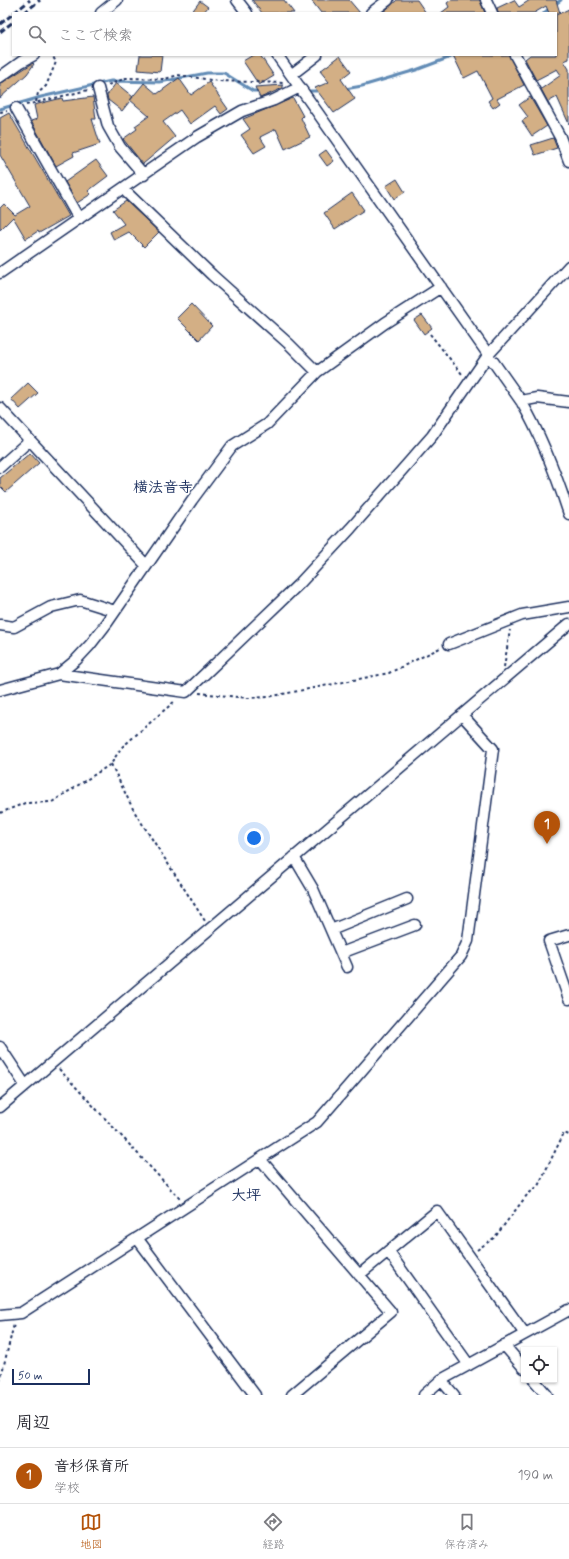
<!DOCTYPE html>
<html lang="ja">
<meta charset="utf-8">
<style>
body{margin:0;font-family:Mynerve,"Klee One",sans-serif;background:#f2f2f3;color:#2b2b33}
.controls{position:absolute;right:12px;bottom:12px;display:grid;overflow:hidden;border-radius:0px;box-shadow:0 1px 3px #0004}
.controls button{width:36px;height:36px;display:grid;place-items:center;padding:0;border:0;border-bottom:1px solid #e1e1e2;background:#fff;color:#2b2b33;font:20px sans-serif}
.scale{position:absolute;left:12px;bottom:10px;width:78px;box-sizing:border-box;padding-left:4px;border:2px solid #1b2f5e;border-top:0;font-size:11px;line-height:14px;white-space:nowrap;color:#1b2f5e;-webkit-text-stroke:3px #fff;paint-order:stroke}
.you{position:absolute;left:254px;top:838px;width:14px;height:14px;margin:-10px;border:3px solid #fff;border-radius:50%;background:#1a73e8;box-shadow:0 0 0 6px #1a73e833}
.badge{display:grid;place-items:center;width:26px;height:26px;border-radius:50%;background:#b45309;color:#fff;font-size:13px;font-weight:700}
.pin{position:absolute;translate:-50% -33px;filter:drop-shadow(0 1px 2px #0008)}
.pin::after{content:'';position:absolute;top:21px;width:14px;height:12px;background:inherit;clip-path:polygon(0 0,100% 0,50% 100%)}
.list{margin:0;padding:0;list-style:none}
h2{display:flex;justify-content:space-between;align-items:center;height:52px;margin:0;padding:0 16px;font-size:17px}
h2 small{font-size:13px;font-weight:400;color:#7c7c81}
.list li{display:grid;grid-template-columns:26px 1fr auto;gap:12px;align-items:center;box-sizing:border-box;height:56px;padding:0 16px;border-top:1px solid #e1e1e2}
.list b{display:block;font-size:15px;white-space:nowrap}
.list p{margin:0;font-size:13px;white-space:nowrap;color:#7c7c81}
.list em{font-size:13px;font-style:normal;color:#7c7c81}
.icon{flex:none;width:22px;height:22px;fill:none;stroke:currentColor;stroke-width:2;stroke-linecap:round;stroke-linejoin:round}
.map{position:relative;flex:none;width:569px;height:1395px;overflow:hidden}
.search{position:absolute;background:#fff;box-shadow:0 1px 3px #0004;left:12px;right:12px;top:12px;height:44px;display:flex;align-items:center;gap:10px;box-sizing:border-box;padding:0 14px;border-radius:0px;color:#7c7c81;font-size:15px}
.sheet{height:108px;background:#fff}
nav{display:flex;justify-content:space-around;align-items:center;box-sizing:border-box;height:56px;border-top:1px solid #e1e1e2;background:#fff;font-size:11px;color:#7c7c81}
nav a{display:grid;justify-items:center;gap:2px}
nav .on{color:#b45309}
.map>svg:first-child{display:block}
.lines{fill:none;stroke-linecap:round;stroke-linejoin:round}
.stream{stroke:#628cb6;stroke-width:3}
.building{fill:#d3af85;stroke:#1b2f5e}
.minor-casing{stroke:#1b2f5e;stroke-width:13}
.path{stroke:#1b2f5e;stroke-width:2;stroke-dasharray:3 3;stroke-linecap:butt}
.minor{stroke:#fff;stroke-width:10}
.rail{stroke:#1b2f5e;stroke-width:3;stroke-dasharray:6 3;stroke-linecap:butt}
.labels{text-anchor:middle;stroke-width:3.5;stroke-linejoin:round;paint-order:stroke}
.neighbourhood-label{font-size:15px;font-weight:bold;fill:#1b2f5e;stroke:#fff}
</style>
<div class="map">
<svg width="569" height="1395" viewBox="0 0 569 1395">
<rect width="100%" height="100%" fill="#fff"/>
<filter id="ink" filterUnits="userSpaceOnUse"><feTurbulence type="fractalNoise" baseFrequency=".025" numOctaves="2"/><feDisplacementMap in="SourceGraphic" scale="8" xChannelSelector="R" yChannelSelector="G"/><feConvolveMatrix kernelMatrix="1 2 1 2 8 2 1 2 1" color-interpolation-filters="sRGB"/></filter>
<g filter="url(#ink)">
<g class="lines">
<path class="stream" d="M554,5l7,-5
M544,13l6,-5
M345,89l17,-3 54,-16 40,-15
M305,91h15
M0,109l41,-12 70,-16 49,1 47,-9h17l29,18h7"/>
</g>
<path class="building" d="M252,0h32l10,13h-32z
M311,0h38l11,13h-39z
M397,0h20l9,13h-44z
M451,0h29l5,13h-44l8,-6 -2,-4z
M514,0l5,7 11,-7h26l4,13h-11l-3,-7 -12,7h-36l-1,-5z
M200,1l8,6 -5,6h-12z
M569,9v50l-5,2 5,8v55l-12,-27 -9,5 -7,-13 20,-14 -4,-6 -21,11 -11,-21 5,-4h26v-40z
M140,55h22l-2,17 -22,-2z
M253,55h7l14,21 -15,9 -16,-24z
M453,55h56l15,30 -27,14 3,4 -7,5 -5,-7 4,-3 -14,-27 -14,7z
M340,56l11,15 -10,8 14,20 -21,14 -19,-25 14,-6 -9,-11z
M33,63l1,1 -7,10 -27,24v-14z
M179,78l12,17 18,-13 19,27 -7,5 -6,-8 -25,18 -10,-14 -17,12 12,15 -32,27 -20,-25 14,-10 -2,-3 14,-10 -19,-16 14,-17 13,11z
M116,83l17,14 -11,14 -14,-11 -1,-5z
M283,85v3l-23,10 -5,-11z
M93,97l3,22h-4l8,25 -27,9 1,3 -18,10 -25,-45 6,-2 -3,-14 28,-7 1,3z
M530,97l17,29 -15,10 -10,-15 6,-4 -9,-12z
M293,98l10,18 -2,2 9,19 -25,12 -9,-20 -16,8 6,9 -12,7 -13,-18 9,-6 -7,-10z
M9,113l60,103 -30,17 -1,-2 -12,8 -13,-22 -13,13v-22l4,-4 11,11 15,-9 -30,-51v-37z
M553,138l4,10 -22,7 -4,-10z
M326,150l8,11 -7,5 -8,-11z
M96,160l12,16 -20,15 3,3 -14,9 -12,-21z
M397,179l8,13 -11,7 -8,-13z
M352,193l12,17 -29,19 -11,-16z
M126,201l33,31 -15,15 -15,-15 -15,8 -4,-8 14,-8 -11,-14z
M191,304l21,22 -13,14 -22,-22z
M422,315l10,13 -8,6 -10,-14z
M28,383l10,10 -18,16 -9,-10z
M30,453l9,10 -33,29 -6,-6v-8z"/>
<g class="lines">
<defs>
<path id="minor" d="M237,0l10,13
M486,0l6,13
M101,13l16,-13
M371,13l17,-13
M277,55l244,346c21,36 35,73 48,113
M515,55l45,82 9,24
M291,75l26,-20
M0,77l21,-15 13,-7
M98,88l10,38 12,21 24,28
M16,108l63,111
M123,189l89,86 77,69 28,28
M0,273l197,-136 45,-26 32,-11 26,-13
M521,401l16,-3 32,4
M0,408l146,157
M0,467l30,-27
M0,625l14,2 37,-20 29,-7 35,11
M449,644l73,-29 47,-8
M59,674l127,18 114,-109 51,-55 81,-92 57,-82 80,-88
M0,690l59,-16 17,-14 14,-15 17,-22 85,-123 40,-54 35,-22 50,-52 68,-49 56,-36
M294,857l19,32 34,78
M331,930l76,-31
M569,935l-20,6 20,58
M341,953l74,-28
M0,1047l25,38
M0,1107l569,-483
M260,1159l131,153 -99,83
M137,1238l118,157
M388,1251l81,114
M359,1275l78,-64 88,123
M0,1315l21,-2 296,-191 144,-166 7,-15 25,-192 -31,-34
M504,1345l20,23
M441,1380l13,15
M534,1380l13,15
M424,1395l17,-15 128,-70"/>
</defs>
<use href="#minor" class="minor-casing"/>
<path class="path" d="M108,85l18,-7 39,1 13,-4 40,6 67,2
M36,102l2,-9 8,-7 10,-24 -4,-7
M26,105l62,-15
M0,112l7,-1
M430,334l32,40
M504,667l6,-37
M199,693l49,5 20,-1 121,-24 51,-25
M111,764l23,47 71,110
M0,813l25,-10 27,-1 59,-38 10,-16 55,-48
M59,1069l121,130
M477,1250l18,-13 32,-42 11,-9 26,-53 5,2
M0,1381l14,-57"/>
<use href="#minor" class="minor"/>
<path class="rail" d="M14,13l16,-13
M24,13l16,-13
M0,24l13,-10
M0,32l13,-10"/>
</g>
</g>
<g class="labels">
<g class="neighbourhood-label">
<text x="163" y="492">横法音寺</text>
<text x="246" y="1200">大坪</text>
</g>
</g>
</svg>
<div class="controls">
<button><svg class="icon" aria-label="locate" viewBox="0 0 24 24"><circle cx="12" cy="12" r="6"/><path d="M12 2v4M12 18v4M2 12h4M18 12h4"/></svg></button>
</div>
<div class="scale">50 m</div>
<div class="you"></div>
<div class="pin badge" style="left:547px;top:844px">1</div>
<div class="search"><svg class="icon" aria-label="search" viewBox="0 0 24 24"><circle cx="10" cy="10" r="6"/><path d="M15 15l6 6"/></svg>ここで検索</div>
</div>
<section class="sheet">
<h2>周辺<small></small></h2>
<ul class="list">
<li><span class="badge">1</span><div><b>音杉保育所</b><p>学校</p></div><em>190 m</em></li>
</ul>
</section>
<nav>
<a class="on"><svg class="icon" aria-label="map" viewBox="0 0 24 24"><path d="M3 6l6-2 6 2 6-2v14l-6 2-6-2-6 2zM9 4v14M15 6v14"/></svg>地図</a>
<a><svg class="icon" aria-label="directions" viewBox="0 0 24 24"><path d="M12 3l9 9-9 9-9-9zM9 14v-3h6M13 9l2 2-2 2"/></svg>経路</a>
<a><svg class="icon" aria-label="saved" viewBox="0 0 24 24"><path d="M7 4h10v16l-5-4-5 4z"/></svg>保存済み</a>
</nav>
